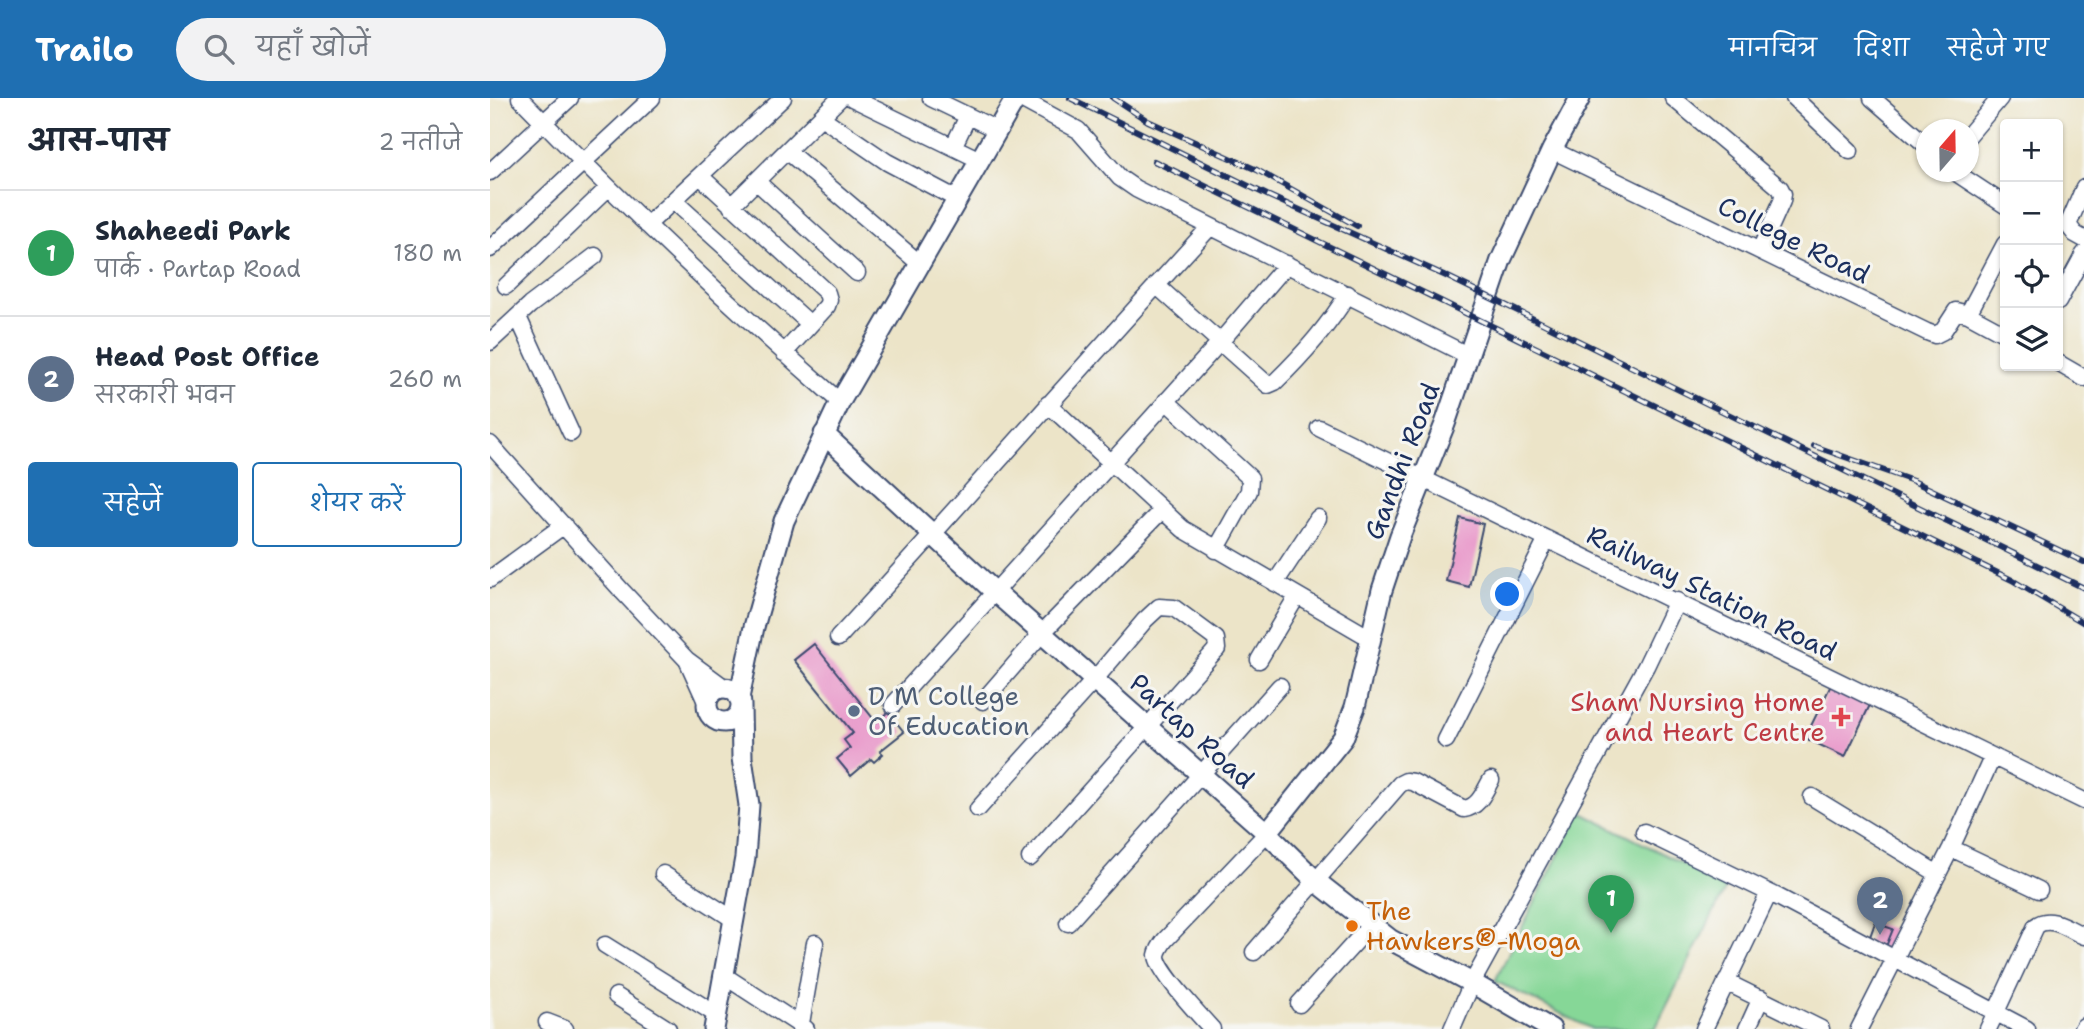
<!DOCTYPE html>
<html lang="hi">
<meta charset="utf-8">
<style>
body{margin:0;font-family:"Shantell Sans","Playpen Sans Deva",sans-serif;background:#f2f2f3;color:#1f2937}
.controls{position:absolute;right:21px;top:21px;display:grid;overflow:hidden;border-radius:7px;box-shadow:0 2px 5px #0004}
.controls button{width:63px;height:63px;display:grid;place-items:center;padding:0;border:0;border-bottom:2px solid #e0e1e3;background:#fff;color:#1f2937;font:35px sans-serif}
.compass{position:absolute;left:1426px;top:21px;width:63px;height:63px;border-radius:50%;background:#fff;box-shadow:0 2px 5px #0004;rotate:20deg}
.you{position:absolute;left:1018px;top:497px;width:24px;height:24px;margin:-18px;border:5px solid #fff;border-radius:50%;background:#1a73e8;box-shadow:0 0 0 10px #1a73e833}
.badge{display:grid;place-items:center;width:46px;height:46px;border-radius:50%;background:#1f6fb2;color:#fff;font-size:23px;font-weight:700}
.pin{position:absolute;translate:-50% -58px;filter:drop-shadow(0 2px 4px #0008)}
.pin::after{content:'';position:absolute;top:37px;width:24px;height:21px;background:inherit;clip-path:polygon(0 0,100% 0,50% 100%)}
.list{margin:0;padding:0;list-style:none}
h2{display:flex;justify-content:space-between;align-items:center;height:91px;margin:0;padding:0 28px;font-size:30px}
h2 small{font-size:23px;font-weight:400;color:#747a83}
.list li{display:grid;grid-template-columns:46px 1fr auto;gap:21px;align-items:center;box-sizing:border-box;height:126px;padding:0 28px;border-top:2px solid #e0e1e3}
.list b{display:block;font-size:26px;white-space:nowrap}
.list p{margin:0;font-size:23px;white-space:nowrap;color:#747a83}
.list em{font-size:23px;font-style:normal;color:#747a83}
.actions{display:flex;gap:14px;padding:21px 28px}
.actions a{flex:1;padding:16px 0;border:2px solid #1f6fb2;border-radius:7px;text-align:center;font-size:24px;color:#1f6fb2}
.actions .main{background:#1f6fb2;color:#fff}
.icon{flex:none;width:38px;height:38px;fill:none;stroke:currentColor;stroke-width:2;stroke-linecap:round;stroke-linejoin:round}
.map{position:relative;flex:none;width:1594px;height:931px;overflow:hidden}
header{display:flex;align-items:center;gap:42px;box-sizing:border-box;height:98px;padding:0 35px;background:#1f6fb2;color:#fff}
header strong{font-size:33px}
nav{display:flex;gap:38px;margin-inline-start:auto;font-size:24px}
.search{width:490px;height:63px;background:#f2f2f3;display:flex;align-items:center;gap:18px;box-sizing:border-box;padding:0 24px;border-radius:38px;color:#747a83;font-size:26px}
main{display:flex}
aside{flex:1;background:#fff}
.map>svg:first-child{display:block}
.green{fill:#86d797;stroke:#50837a;stroke-width:2}
.building{fill:#e99dcc}
.lines{fill:none;stroke-linecap:round;stroke-linejoin:round}
.minor-casing{stroke:#3a4a6e;stroke-width:19}
.tertiary-casing{stroke:#3a4a6e;stroke-width:23}
.minor{stroke:#fff;stroke-width:16}
.tertiary{stroke:#fff;stroke-width:19}
.rail-casing{stroke:#1b2f5e;stroke-width:6}
.rail{stroke:#f6f6f2;stroke-width:3.5;stroke-dasharray:10;stroke-linecap:butt}
.service-dot{fill:#5c6f8a;stroke:#f6f6f2;stroke-width:2.5}
.health-dot{fill:#e0444e;stroke:#f6f6f2;stroke-width:2.5}
.food-dot{fill:#e8710a;stroke:#f6f6f2;stroke-width:2.5}
.labels{text-anchor:middle;stroke-width:6;stroke-linejoin:round;paint-order:stroke}
.street-label{font-size:26px;fill:#1b2f5e;stroke:#f6f6f2}
.service-label{font-size:26px;fill:#4e5e75;stroke:#f6f6f2;text-anchor:start}
.health-label{font-size:26px;fill:#be3a42;stroke:#f6f6f2;text-anchor:end}
.food-label{font-size:26px;fill:#c56008;stroke:#f6f6f2;text-anchor:start}
</style>
<header>
<strong>Trailo</strong>
<div class="search"><svg class="icon" aria-label="search" viewBox="0 0 24 24"><circle cx="10" cy="10" r="6"/><path d="M15 15l6 6"/></svg>यहाँ खोजें</div>
<nav><a>मानचित्र</a><a>दिशा</a><a>सहेजे गए</a></nav>
</header>
<main>
<aside>
<h2>आस-पास<small>2 नतीजे</small></h2>
<ul class="list">
<li><span class="badge" style="background:#2e9e5b">1</span><div><b>Shaheedi Park</b><p>पार्क · Partap Road</p></div><em>180 m</em></li>
<li><span class="badge" style="background:#5c6f8a">2</span><div><b>Head Post Office</b><p>सरकारी भवन</p></div><em>260 m</em></li>
</ul>
<div class="actions"><a class="main">सहेजें</a><a>शेयर करें</a></div>
</aside>
<div class="map">
<svg width="1594" height="931" viewBox="0 0 1594 931">
<rect width="100%" height="100%" fill="#f6f6f2"/>
<filter id="ink" filterUnits="userSpaceOnUse"><feTurbulence type="fractalNoise" baseFrequency=".0143" numOctaves="2"/><feDisplacementMap in="SourceGraphic" scale="14" xChannelSelector="R" yChannelSelector="G"/><feConvolveMatrix kernelMatrix="1 2 1 2 8 2 1 2 1" color-interpolation-filters="sRGB"/></filter>
<filter id="wash" filterUnits="userSpaceOnUse"><feTurbulence type="fractalNoise" baseFrequency=".00686" numOctaves="4" result="noise"/><feDisplacementMap in="SourceGraphic" scale="28" xChannelSelector="R" yChannelSelector="G"/><feGaussianBlur stdDeviation="1.57" result="paint"/><feColorMatrix in="noise" values="0 0 0 0 0 0 0 0 0 0 0 0 0 0 0 0 0 1.4 0 .05"/><feComposite in="paint" operator="in"/></filter>
<g filter="url(#wash)">
<rect width="100%" height="100%" fill="#ece4c8"/>
<path class="green" d="M1090,714l147,74 -72,143h-63l-97,-48z"/>
<g id="blocks">
<path class="building" d="M970,420l23,6 -14,63 -23,-6z
M324,546l62,78 12,-10 16,20 -24,19 3,3 -9,8 -3,-3 -20,17 -14,-17 13,-11 -6,-8 9,-7 -59,-73z
M1341,587l39,20 -25,52 -40,-19z
M1385,825l18,6 -8,20 -17,-7z"/>
</g>
</g>
<g filter="url(#ink)">
<use href="#blocks" fill-opacity="0" stroke="#3a4a6e" stroke-width="2"/>
<g class="lines">
<defs>
<path id="minor" d="M30,0c103,106 209,207 320,304
M362,0l128,62
M441,0l66,32
M529,0l59,32 42,48 16,11 333,167
M1183,0l107,90 3,6 -1,7 -22,49
M1304,0l56,53
M1382,0l54,47
M331,19l66,45 70,37
M1478,38l32,-38
M463,49l15,-31
M1062,52l375,182 8,3 8,-4 13,-20 12,3 37,20
M297,53l132,112
M0,74l80,-74
M1465,74l50,33
M210,78l127,117 2,7 -2,6 -43,47
M266,83l101,92
M1594,90l-16,37 7,9 9,5
M184,103l136,123
M241,108l109,-108
M157,127l136,-127
M0,151l162,-151
M666,187l112,100 7,-3c28,-27 52,-54 73,-88
M16,188l102,-98
M1568,204l26,-48
M1478,216l37,-70
M28,219l53,116
M0,244l40,-37 65,-49
M1568,265l26,15
M676,303l84,77 -1,13 -33,59
M558,306l135,125 187,109
M829,330l765,373
M0,346l133,148 64,68 38,28
M0,481l74,-54
M785,485l43,-65
M348,540c126,-136 247,-276 372,-411
M769,562l38,-64
M198,564l19,42
M493,603l60,-69 118,-121
M403,607l327,-363 67,-78
M956,642l101,-201
M1322,699l126,77
M488,711l117,-130 50,-59 14,-13 15,1 42,31 1,10 -3,3 -184,206
M1154,734l134,65 249,132
M1461,750l88,42
M173,776l70,45
M578,825l212,-237
M115,847l112,70
M764,854l146,-168 6,-3 7,1 51,27c15,-2 20,-17 27,-29
M233,877l83,54
M1236,884l95,47
M126,898l52,33
M809,906l72,-79
M57,924l18,7
M310,931l15,-86
M722,931c-11,-12 -56,-60 -55,-74 1,-5 5,-11 8,-15l102,-107
M962,931l20,-46 174,-317 31,-65
M1214,931l65,-136
M1257,931l14,-31
M1369,931l92,-181 41,-90
M1498,931l48,-103c14,-12 34,4 48,10
M1592,931l2,-3"/>
<path id="tertiary" d="M334,336l170,157 273,242 50,49 74,58 81,43 79,46
M217 607a17 17 0 1 1 34 0a17 17 0 1 1-34 0Z
M249,600l15,-71 30,-106 56,-119 176,-304
M777,735l76,-95 12,-31 27,-117 18,-54 45,-112 56,-164 51,-110 28,-52
M224,931l31,-171 4,-53 -7,-47 -1,-52"/>
</defs>
<use href="#minor" class="minor-casing"/>
<use href="#tertiary" class="tertiary-casing"/>
<use href="#minor" class="minor"/>
<use href="#tertiary" class="tertiary"/>
<defs>
<path id="rail" d="M580,0l197,97 179,81 638,312
M623,0l35,23 109,49 100,56
M664,63l858,419 72,43
M1324,348l99,35 171,81"/>
</defs>
<use href="#rail" class="rail-casing"/>
<use href="#rail" class="rail"/>
</g>
</g>
<circle class="service-dot" cx="364" cy="613" r="7"/>
<path class="health-dot" d="M1347.5 608.5h7v7h7v7h-7v7h-7v-7h-7v-7h7z"/>
<circle class="food-dot" cx="862" cy="828" r="7"/>
<g class="labels">
<g class="street-label">
<text transform="translate(1304 142) rotate(26)" y="9">College Road</text>
<text transform="translate(912 363) rotate(-69)" y="9">Gandhi Road</text>
<text transform="translate(1222 495) rotate(26)" y="9">Railway Station Road</text>
<text transform="translate(702 633) rotate(42)" y="9">Partap Road</text>
</g>
<g class="service-label">
<text x="378" y="607">D M College<tspan x="378" dy="30">Of Education</tspan></text>
</g>
<g class="health-label">
<text x="1335" y="613">Sham Nursing Home<tspan x="1335" dy="30">and Heart Centre</tspan></text>
</g>
<g class="food-label">
<text x="876" y="822">The<tspan x="876" dy="30">Hawkers®-Moga</tspan></text>
</g>
</g>
</svg>
<div class="controls">
<button>+</button>
<button>−</button>
<button><svg class="icon" aria-label="locate" viewBox="0 0 24 24"><circle cx="12" cy="12" r="6"/><path d="M12 2v4M12 18v4M2 12h4M18 12h4"/></svg></button>
<button><svg class="icon" aria-label="layers" viewBox="0 0 24 24"><path d="M12 4l9 5-9 5-9-5zM3 14l9 5 9-5"/></svg></button>
</div>
<svg class="compass" viewBox="-18 -18 36 36"><path d="M0-13l5 13h-10z" fill="#e53935"/><path d="M0 13l5-13h-10z" fill="#747a83"/></svg>
<div class="you"></div>
<div class="pin badge" style="left:1121px;top:835px;background:#2e9e5b">1</div>
<div class="pin badge" style="left:1390px;top:837px;background:#5c6f8a">2</div>
</div>
</main>
